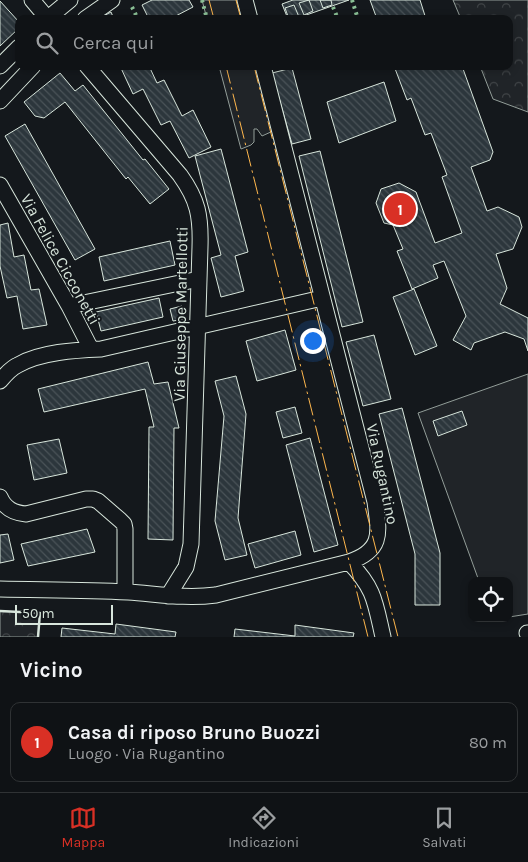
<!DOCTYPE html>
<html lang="it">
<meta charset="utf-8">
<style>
body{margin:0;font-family:Karla,sans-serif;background:#181b1e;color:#f1f3f6}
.controls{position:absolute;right:15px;bottom:15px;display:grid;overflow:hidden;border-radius:10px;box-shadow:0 2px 8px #0003}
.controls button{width:45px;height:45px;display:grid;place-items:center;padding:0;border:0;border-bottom:1px solid #2f3234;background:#0f1215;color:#f1f3f6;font:25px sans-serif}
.scale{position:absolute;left:15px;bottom:12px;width:98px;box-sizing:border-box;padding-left:5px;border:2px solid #d8e6dc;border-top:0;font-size:14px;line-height:18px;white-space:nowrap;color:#d8e6dc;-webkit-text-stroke:4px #14181c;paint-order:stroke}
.you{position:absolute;left:312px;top:340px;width:18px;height:18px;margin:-12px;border:4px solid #fff;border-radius:50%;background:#1a73e8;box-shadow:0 0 0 8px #1a73e833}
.badge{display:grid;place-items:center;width:32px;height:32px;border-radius:50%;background:#d93025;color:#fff;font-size:16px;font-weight:700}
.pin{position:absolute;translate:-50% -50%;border:2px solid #fff;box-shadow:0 1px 5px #0006}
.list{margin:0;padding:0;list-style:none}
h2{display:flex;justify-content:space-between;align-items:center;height:65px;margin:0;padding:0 20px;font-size:21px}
h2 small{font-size:16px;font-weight:400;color:#9b9ea0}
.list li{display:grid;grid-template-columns:32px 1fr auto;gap:15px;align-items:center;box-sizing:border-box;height:80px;margin:0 10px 10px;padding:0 10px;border:1px solid #2f3234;border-radius:10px}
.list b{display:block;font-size:19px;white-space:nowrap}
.list p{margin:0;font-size:16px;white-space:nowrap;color:#9b9ea0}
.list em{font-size:16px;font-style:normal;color:#9b9ea0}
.icon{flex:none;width:28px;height:28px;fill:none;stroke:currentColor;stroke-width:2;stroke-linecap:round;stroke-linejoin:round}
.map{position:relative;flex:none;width:528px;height:637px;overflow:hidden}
.search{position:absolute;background:#0f1215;box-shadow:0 2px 8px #0003;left:15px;right:15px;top:15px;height:55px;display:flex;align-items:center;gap:12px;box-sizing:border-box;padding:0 18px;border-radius:10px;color:#9b9ea0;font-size:19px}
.sheet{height:155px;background:#0f1215}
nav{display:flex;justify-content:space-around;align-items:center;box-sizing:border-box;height:70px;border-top:1px solid #2f3234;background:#0f1215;font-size:14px;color:#9b9ea0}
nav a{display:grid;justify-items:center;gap:2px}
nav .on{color:#d93025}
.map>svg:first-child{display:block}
.grass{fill:#202428;stroke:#939e99}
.park{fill:url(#park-crowns);stroke:#939e99}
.building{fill:url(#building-back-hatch);stroke:#d8e6dc}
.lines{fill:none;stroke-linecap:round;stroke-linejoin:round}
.minor-casing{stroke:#d8e6dc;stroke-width:17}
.minor{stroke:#14181c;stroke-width:15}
.hedge{stroke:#8ac095;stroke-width:4;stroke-dasharray:2.5 4;stroke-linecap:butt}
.wall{stroke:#d8e6dc;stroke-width:2.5}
.power{stroke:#ffb74d;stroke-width:1;stroke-dasharray:18 4 2.5 4;stroke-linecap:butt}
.labels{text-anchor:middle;stroke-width:4;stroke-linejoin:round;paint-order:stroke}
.street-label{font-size:16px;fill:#d8e6dc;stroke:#14181c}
</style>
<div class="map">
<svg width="528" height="637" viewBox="0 0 528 637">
<defs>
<pattern id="park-crowns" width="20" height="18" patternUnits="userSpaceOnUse" patternTransform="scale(1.25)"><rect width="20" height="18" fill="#202428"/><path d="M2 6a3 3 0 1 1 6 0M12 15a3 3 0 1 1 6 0" fill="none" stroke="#404447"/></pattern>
<pattern id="building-back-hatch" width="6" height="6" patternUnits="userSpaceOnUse" patternTransform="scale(1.25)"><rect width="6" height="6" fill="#2c363c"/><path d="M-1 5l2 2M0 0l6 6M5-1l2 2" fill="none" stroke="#4a5358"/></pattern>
</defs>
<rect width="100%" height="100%" fill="#14181c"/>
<path class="grass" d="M202,0h37l5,19h-37z
M219,66h37l17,65 -11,5 -5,-7h-3v13l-3,3 -10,4z
M528,374v240l-19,3v-36h-30l-61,-168z"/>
<path class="park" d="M453,0h75v112l-35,-13 -13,-33h29v-47h-48z
M0,611l40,2 -2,24h-38z"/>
<path class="building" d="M152,0h37l4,7 -23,12h-21l-7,-14z
M293,0h56l-54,19h-7l-6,-15z
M309,0l4,11 -9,4 -5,-12z
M320,0h11l1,5 -9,3z
M370,0h50l6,19h-49z
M0,1l19,21v6l-19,18z
M294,5l5,12 -10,2 -4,-11z
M111,12l3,7h-16z
M120,66h29l8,17 7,-3 18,36 11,-6 18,37 -22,11 -19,-37 -9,4 -18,-36 -10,5z
M394,66h50l1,3 7,-3h10l31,86 -3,8 -19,7 16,44 11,-4 21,10 3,10 -9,22 -17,5 11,34 -7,16 28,14v33l-4,-12 -19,-7 -31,11 -3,7 -18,-10 13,-24 -22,-55 -11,4 5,13 -26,11 -15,-38 6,-2 -10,-24 -9,-2 -8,-20 5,-14 18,-6 17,9 19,51 27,-10 -20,-56 5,-2 -16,-42 -6,2 -14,-37 -4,2z
M292,68l19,71 -19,5 -20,-71z
M60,73l15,18 8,-6 60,75 2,-1 24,30 -19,15 -22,-27 -2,2 -61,-77 -21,16 -9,-2 -11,-14z
M384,82l12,39 -57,22 -12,-41z
M25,124l70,125 -20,11 -70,-124z
M221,149l27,103 -13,4 9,35 -23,6 -10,-39 10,-3 -26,-99z
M320,151l43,171 -21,5 -43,-171z
M8,223l6,34 10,-2 7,35 8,-1 8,36 -24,4 -6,-33 -10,2 -7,-32v-41z
M170,241l5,24 -71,16 -5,-24z
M414,289l23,57 -22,9 -22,-58z
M159,298l4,19 -62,14 -5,-19z
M182,306l3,13 -12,2 -3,-12z
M285,330l11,40 -39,11 -11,-40z
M374,335l17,64 -28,7 -17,-64z
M148,362l6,22 14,-2 11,46h-5l-1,112 -25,-1 1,-112h5l-9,-38 -101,23 -6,-23z
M236,376l10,38 -8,104 9,37 -22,5 -10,-39 9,-105 -9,-35z
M295,407l7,26 -19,5 -7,-26z
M402,408l38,145v52h-25v-51l-36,-140z
M462,411l5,14 -29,11 -5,-15z
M310,438l28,107 -24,7 -28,-107z
M59,439l8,34 -33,7 -7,-35z
M87,529l8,23 -67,14 -7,-22z
M295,531l6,24 -46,13 -7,-24z
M8,534l6,26 -14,3v-28z
M116,624l60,8 -1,5h-114l1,-9 53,6z
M295,625l59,8 -1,4h-119l1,-8 60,7z"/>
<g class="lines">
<defs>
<path id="minor" d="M32,0l16,19
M245,0l5,19
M47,19l23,-19
M85,19l27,-19
M0,66l19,-19
M87,66l93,109c18,25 21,41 20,72l-9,297 -5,23 -18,29
M0,101l33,-35
M0,185l69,121 22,43
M69,306l130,-27
M0,381c5,-6 11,-13 18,-16 22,-13 58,-15 83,-16l221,-51
M0,497c5,12 14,16 26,17l60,-15h7l5,2 22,19 4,4 1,5v63
M349,562c26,27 26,40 34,75
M0,589c43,1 85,1 128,3 30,2 58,7 88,3l133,-33c35,-12 30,-30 26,-60l-112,-436
M527,633h1"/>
</defs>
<use href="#minor" class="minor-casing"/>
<use href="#minor" class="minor"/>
<path class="hedge" d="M202,0l5,19
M352,0l6,19
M132,7l6,12
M333,7l5,12"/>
<path class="wall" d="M0,611l40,2 -2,24"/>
<path class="power" d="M209,0l5,19
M236,0l5,19
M226,66l142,571
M254,66l144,571"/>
</g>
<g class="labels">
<g class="street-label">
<text transform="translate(61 259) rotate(61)" y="6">Via Felice Cicconetti</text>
<text transform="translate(180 314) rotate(-89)" y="6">Via Giuseppe Martellotti</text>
<text transform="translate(383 474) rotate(78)" y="6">Via Rugantino</text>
</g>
</g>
</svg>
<div class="controls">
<button><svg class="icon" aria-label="locate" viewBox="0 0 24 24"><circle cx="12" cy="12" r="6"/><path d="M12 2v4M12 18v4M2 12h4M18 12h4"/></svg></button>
</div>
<div class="scale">50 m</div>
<div class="you"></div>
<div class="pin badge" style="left:400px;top:209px">1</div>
<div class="search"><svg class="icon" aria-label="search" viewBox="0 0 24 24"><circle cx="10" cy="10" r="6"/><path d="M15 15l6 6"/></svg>Cerca qui</div>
</div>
<section class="sheet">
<h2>Vicino<small></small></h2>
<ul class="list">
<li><span class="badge">1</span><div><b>Casa di riposo Bruno Buozzi</b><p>Luogo · Via Rugantino</p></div><em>80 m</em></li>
</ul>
</section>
<nav>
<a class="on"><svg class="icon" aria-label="map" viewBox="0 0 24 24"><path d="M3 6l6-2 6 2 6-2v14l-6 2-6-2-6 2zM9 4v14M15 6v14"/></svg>Mappa</a>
<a><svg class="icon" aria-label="directions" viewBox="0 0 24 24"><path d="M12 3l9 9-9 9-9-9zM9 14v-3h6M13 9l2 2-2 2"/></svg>Indicazioni</a>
<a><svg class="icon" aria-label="saved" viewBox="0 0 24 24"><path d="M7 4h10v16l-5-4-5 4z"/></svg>Salvati</a>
</nav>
